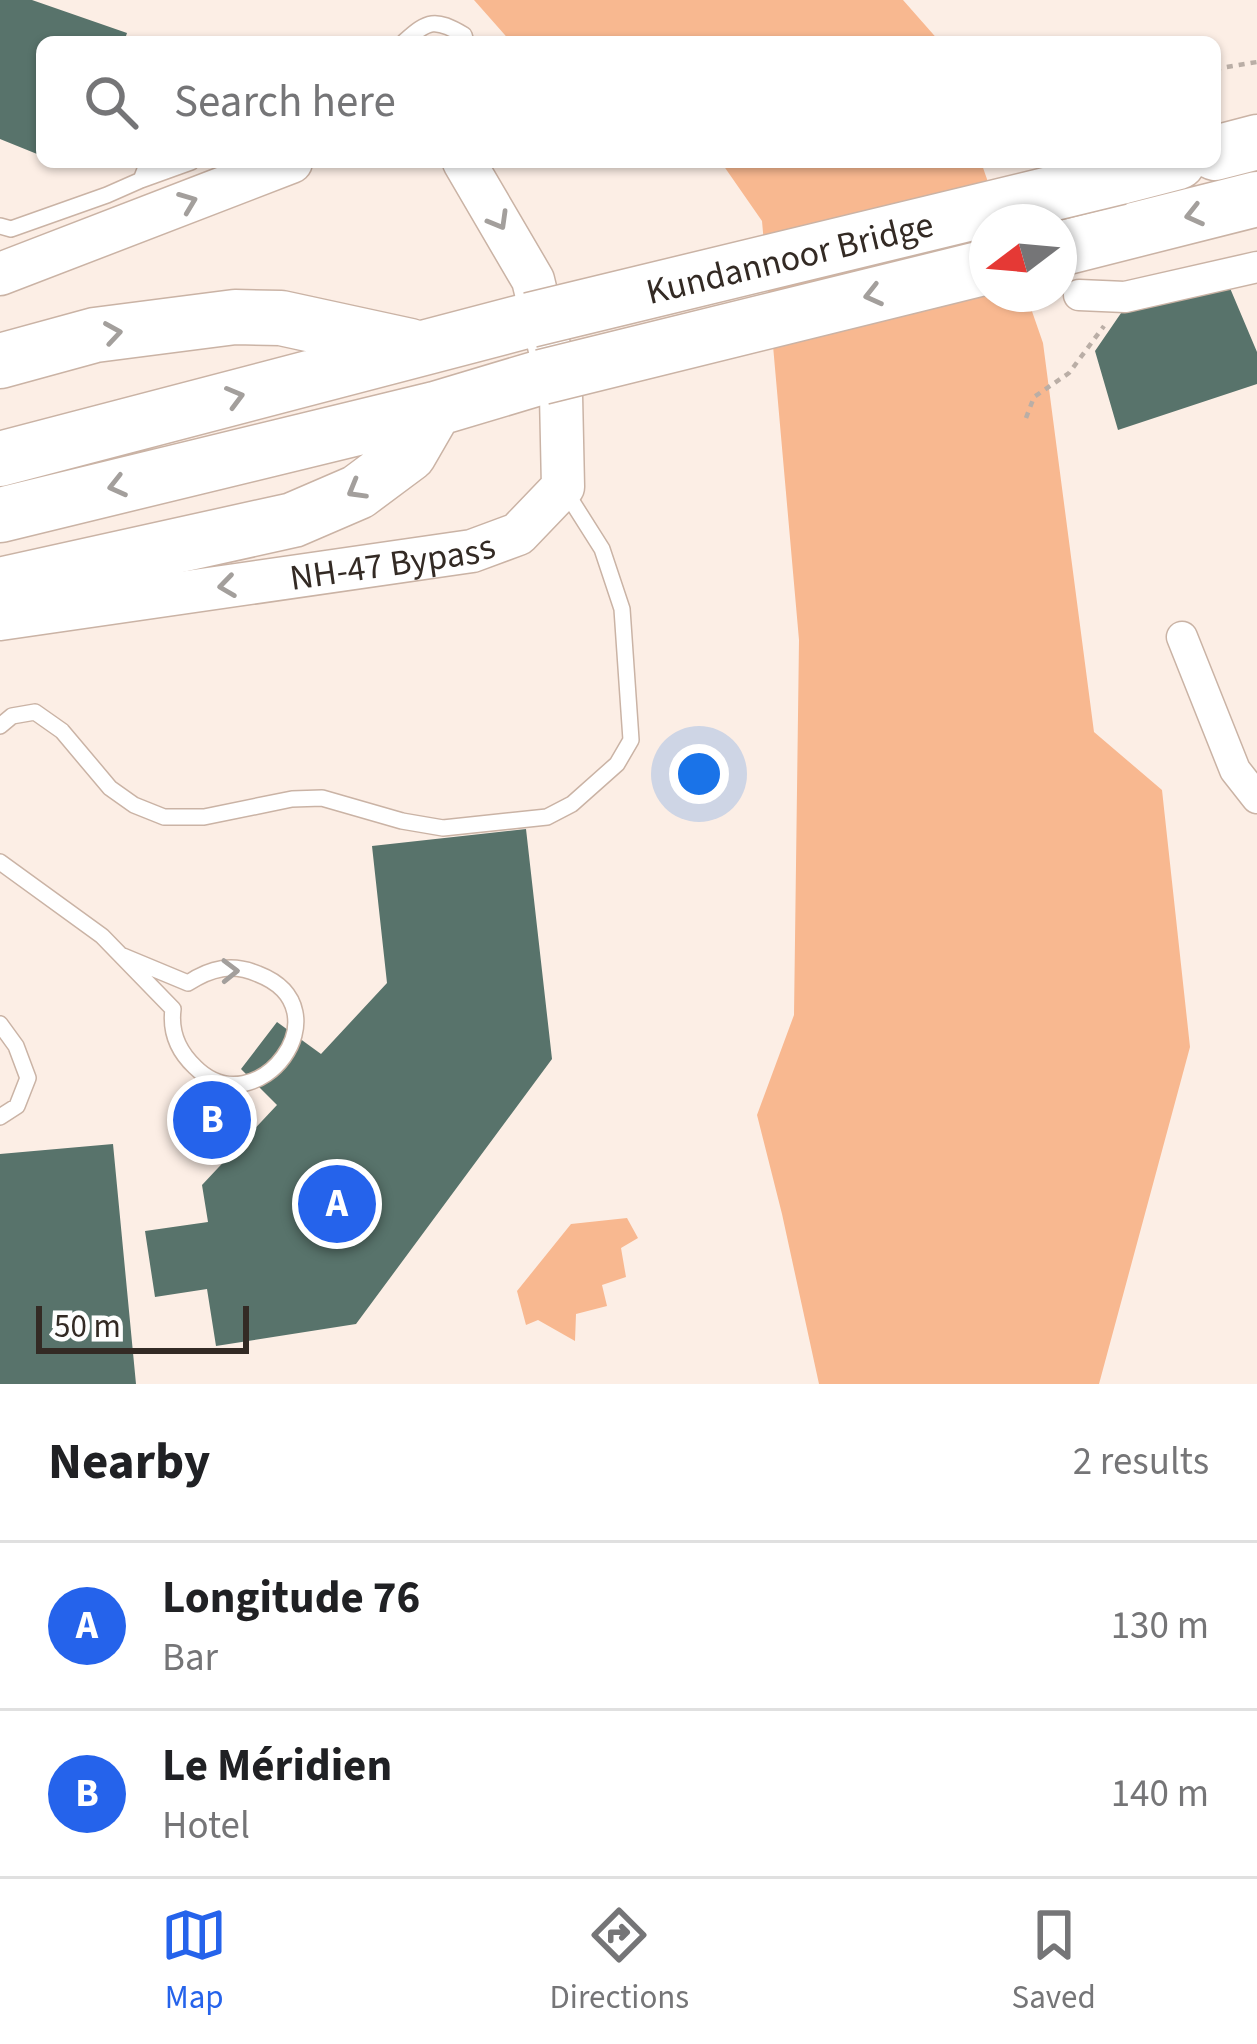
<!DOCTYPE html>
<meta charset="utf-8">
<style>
body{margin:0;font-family:"Source Sans 3",sans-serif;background:#f2f2f2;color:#202124}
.compass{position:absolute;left:969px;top:204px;width:108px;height:108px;border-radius:50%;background:#fff;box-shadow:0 3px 9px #0004;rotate:254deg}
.scale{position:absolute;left:36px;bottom:30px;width:213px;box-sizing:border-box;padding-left:12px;border:6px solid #332a24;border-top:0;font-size:33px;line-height:42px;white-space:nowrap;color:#332a24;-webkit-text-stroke:9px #fefefe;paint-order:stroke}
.you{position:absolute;left:699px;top:774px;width:42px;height:42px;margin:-30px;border:9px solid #fff;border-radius:50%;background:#1a73e8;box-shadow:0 0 0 18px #1a73e833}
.badge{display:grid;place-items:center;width:78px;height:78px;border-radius:50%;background:#2563eb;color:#fff;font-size:39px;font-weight:700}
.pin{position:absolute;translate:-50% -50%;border:6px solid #fff;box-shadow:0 3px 12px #0006}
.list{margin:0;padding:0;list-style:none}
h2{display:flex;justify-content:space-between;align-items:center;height:156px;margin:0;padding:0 48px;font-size:51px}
h2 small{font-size:39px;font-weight:400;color:#757577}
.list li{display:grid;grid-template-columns:78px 1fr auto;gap:36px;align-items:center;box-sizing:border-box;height:168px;padding:0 48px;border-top:3px solid #e0e0e0}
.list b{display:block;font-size:45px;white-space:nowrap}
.list p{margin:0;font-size:39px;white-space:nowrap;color:#757577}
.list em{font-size:39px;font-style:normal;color:#757577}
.icon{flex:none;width:66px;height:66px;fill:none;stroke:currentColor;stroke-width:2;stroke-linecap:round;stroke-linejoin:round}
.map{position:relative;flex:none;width:1257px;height:1384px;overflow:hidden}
.search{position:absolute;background:#fff;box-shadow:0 3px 9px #0004;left:36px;right:36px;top:36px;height:132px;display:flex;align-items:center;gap:30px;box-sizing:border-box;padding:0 42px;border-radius:18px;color:#757577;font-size:45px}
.sheet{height:492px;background:#fff}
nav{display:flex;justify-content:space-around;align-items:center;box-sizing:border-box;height:168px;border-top:3px solid #e0e0e0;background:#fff;font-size:33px;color:#757577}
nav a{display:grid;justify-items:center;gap:6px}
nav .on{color:#2563eb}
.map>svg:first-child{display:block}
.water{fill:#f8b890}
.building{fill:#58736b}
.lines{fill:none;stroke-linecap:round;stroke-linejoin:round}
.lane-casing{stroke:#cab3a5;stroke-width:18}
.street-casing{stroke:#cab3a5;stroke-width:33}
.secondary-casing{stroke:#cab3a5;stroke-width:45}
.highway-casing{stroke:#cab3a5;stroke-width:57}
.path{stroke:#baaea6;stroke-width:4.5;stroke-dasharray:6 6;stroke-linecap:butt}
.lane{stroke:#fff;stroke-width:15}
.street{stroke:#fff;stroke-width:30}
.secondary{stroke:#fff;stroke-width:42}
.highway{stroke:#fff;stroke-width:54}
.highway-bridge-casing{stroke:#cab3a5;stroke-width:57;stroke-linecap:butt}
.highway-bridge{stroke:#fff;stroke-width:54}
.oneway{stroke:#a39f9c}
.labels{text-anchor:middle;stroke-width:12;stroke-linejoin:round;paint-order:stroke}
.street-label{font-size:36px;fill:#332a24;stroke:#fefefe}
</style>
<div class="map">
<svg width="1257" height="1384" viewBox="0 0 1257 1384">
<rect width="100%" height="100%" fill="#fceee5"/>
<path class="water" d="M474,0h429l37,42h-429z
M721,162h260l21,60h-15v72h39l17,49 51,389 68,58 28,257 -91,337h-280l-37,-170 -25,-99 37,-100 5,-375 -37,-419z
M627,1218l11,20 -17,10 5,29 -24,8 5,21 -31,8 -1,27 -37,-21 -12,5 -9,-34 54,-67z"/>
<path class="building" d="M0,0h32l95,33 -3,9h-82v114l-42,-17z
M1227,281l30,71v32l-139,46 -23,-79 35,-51z
M526,829l26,230 -196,265 -140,22 -9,-57 -52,8 -10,-66 63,-9 -6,-37 75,-80 -36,-36 36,-47 44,32 66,-71 -15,-137z
M113,1144l23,240h-136v-230z"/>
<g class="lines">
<defs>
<path id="lane" d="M404,42c24,-22 31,-24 60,-7l2,7
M141,180l50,-18
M0,226l11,3 96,-34 34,-15 7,-18
M0,726l12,-10 23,-4 27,19 48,57 24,17 30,12h40l88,-18 30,-1 80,23 41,7 104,-11 25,-13 45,-40 14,-24 -9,-131 -20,-60 -38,-60
M0,862l102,74 71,73c-3,23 5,42 22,58 62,62 153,-58 63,-93 -26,-11 -47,-6 -70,9l-65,-27
M0,1024l16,22 12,32 -11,28 -17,11"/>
<path id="street" d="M1079,295l46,2 132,-30
M1182,637l53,133 22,28"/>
<g id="secondary">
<path d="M0,274l291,-112"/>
<path id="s1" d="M0,619l472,-68 46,-17 45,-47 -2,-92 -28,-115 -69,-118"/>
</g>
<path id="highway" d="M1215,153l42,-11
M1120,177l58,-15
M1059,249l198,-50
M0,361l95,-26 140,-18 46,1 129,28
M0,459l530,-139
M0,515l435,-106 107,-32
M0,585l293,-65 65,-28 51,-38 26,-45"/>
</defs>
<use href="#lane" class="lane-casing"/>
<use href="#street" class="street-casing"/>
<use href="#secondary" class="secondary-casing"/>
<use href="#highway" class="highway-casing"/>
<path class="path" d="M1215,69l42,-7
M1026,418l8,-21 35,-24 35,-47"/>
<use href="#lane" class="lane"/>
<use href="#street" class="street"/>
<use href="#secondary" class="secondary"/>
<use href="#highway" class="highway"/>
<defs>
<g id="highway-bridge">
<path id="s2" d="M530,320l590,-143"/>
<path d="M542,377l445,-110"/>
</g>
</defs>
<use href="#highway-bridge" class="highway-bridge-casing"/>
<use href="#highway-bridge" class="highway-bridge"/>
</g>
<defs><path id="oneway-chevron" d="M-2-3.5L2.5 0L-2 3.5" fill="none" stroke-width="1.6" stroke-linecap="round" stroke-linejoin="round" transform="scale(3)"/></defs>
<g class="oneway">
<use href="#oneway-chevron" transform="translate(188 202) rotate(-21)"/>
<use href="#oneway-chevron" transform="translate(1194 215) rotate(166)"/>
<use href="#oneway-chevron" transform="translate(499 221) rotate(60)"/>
<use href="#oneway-chevron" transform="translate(873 295) rotate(166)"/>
<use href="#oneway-chevron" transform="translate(113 333) rotate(-9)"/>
<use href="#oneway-chevron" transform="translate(235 397) rotate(-15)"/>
<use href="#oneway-chevron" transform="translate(117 486) rotate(166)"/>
<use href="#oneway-chevron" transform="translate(356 490) rotate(150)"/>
<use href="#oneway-chevron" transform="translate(227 586) rotate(172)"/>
<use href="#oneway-chevron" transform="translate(230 971) rotate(-1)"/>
</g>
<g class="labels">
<g class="street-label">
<text dy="13" stroke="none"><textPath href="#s2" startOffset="267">Kundannoor Bridge</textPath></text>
<text dy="13" stroke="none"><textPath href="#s1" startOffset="396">NH-47 Bypass</textPath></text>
</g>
</g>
</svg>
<svg class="compass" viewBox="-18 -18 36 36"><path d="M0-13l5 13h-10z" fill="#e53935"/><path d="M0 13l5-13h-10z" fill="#757577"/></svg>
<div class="scale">50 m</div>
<div class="you"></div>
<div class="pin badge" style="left:337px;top:1204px">A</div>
<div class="pin badge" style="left:212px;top:1120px">B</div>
<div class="search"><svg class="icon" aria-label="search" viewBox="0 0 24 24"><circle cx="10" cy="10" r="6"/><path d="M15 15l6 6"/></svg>Search here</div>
</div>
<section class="sheet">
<h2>Nearby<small>2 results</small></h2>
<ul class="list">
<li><span class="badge">A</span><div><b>Longitude 76</b><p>Bar</p></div><em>130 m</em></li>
<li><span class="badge">B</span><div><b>Le Méridien</b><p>Hotel</p></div><em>140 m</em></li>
</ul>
</section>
<nav>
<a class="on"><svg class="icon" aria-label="map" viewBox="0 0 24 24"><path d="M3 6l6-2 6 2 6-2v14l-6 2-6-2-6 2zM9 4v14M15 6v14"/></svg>Map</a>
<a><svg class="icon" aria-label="directions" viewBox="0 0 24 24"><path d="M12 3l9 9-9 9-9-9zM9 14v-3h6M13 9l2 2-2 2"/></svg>Directions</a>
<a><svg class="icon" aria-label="saved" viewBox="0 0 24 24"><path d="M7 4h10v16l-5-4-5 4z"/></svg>Saved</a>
</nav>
